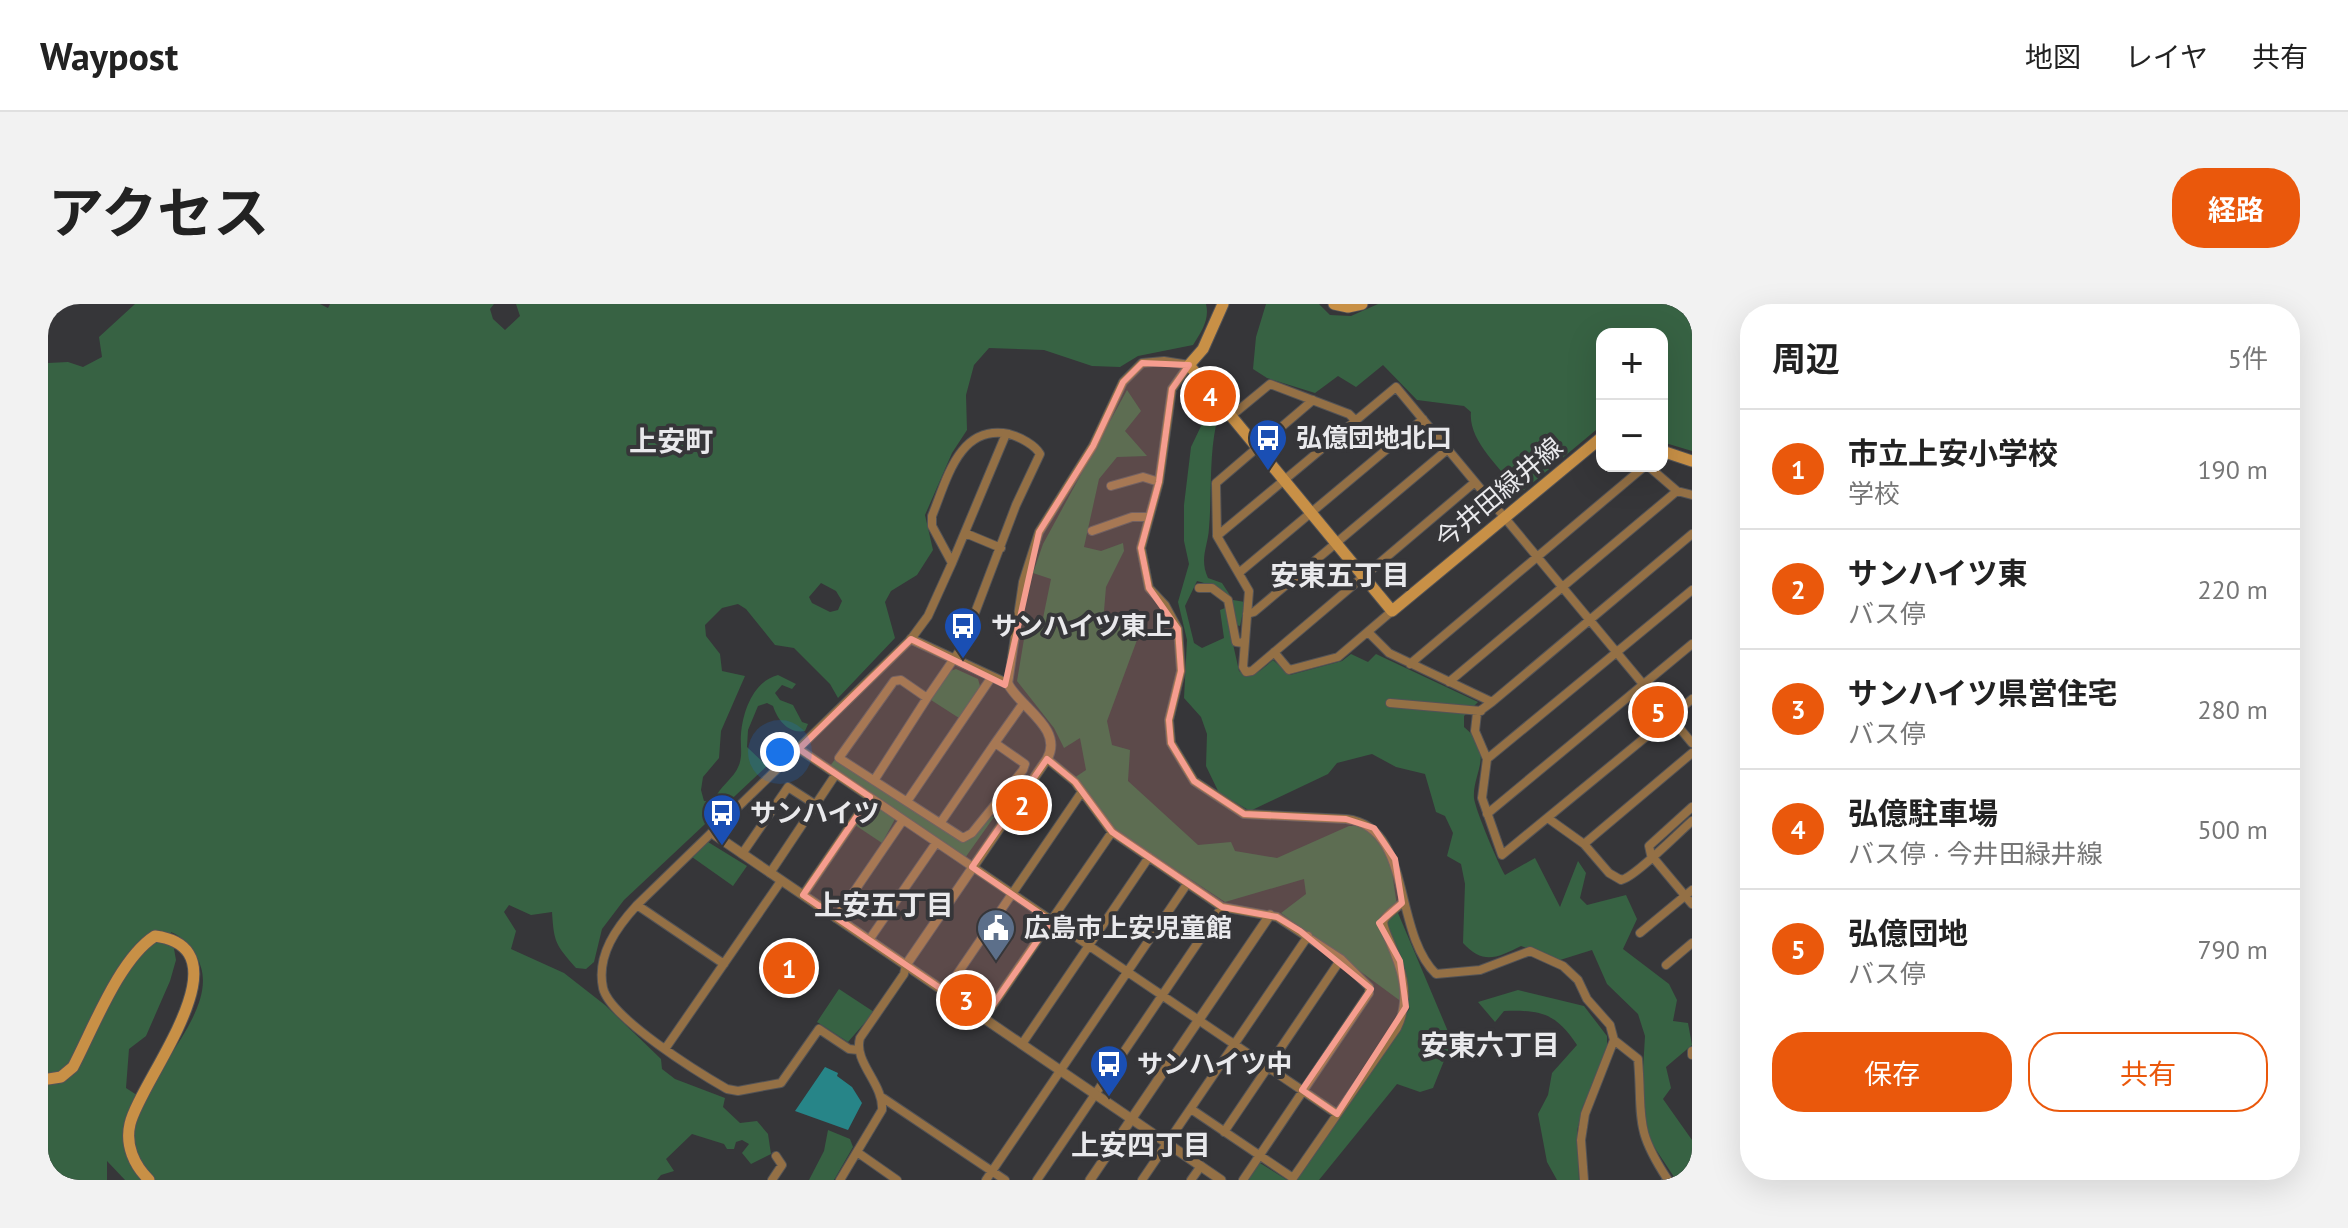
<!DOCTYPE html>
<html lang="ja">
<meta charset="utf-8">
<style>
body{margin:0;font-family:"PT Sans","Noto Sans JP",sans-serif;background:#f2f2f2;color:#222}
.controls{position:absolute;right:24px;top:24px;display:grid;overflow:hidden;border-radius:16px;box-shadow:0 8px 32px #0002}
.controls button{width:72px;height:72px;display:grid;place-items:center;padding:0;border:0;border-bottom:2px solid #e0e0e0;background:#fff;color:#222;font:40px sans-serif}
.you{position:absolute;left:732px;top:448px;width:28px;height:28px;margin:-20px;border:6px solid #fff;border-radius:50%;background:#1a73e8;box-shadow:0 0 0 12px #1a73e833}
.badge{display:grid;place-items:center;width:52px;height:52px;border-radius:50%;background:#ea580c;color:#fff;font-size:26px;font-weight:700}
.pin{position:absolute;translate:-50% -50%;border:4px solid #fff;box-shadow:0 2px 8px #0006}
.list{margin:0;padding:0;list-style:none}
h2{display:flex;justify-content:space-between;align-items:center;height:104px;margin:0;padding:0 32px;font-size:34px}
h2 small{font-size:26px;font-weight:400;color:#767676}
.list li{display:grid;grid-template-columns:52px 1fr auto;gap:24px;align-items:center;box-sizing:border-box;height:120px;padding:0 32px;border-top:2px solid #e0e0e0}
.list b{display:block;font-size:30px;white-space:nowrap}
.list p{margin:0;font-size:26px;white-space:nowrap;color:#767676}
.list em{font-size:26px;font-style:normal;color:#767676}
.actions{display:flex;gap:16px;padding:24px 32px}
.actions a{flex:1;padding:18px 0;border:2px solid #ea580c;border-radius:32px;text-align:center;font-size:28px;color:#ea580c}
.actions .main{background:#ea580c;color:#fff}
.map{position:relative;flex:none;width:1644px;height:876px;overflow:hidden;border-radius:32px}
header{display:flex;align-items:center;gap:48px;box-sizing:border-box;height:112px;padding:0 40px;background:#fff;border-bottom:2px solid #e0e0e0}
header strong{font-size:38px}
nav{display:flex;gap:44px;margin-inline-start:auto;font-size:28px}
.intro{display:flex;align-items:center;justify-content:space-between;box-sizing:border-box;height:192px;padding:0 48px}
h1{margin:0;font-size:56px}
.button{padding:20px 36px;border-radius:32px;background:#ea580c;color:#fff;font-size:28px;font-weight:700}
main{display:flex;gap:48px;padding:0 48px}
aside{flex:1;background:#fff;border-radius:32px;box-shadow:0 8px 32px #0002}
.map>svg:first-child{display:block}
.green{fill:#376243;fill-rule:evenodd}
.water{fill:#278588}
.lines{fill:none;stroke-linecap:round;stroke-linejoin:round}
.minor-casing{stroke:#535356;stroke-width:10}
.tertiary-casing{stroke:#535356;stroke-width:11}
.secondary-casing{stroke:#535356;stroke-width:13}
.minor{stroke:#947045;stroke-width:8}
.tertiary{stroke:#947045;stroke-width:9}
.secondary{stroke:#c89046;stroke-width:11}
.marked{fill:#f59d8f;fill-opacity:0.2;stroke:#f59d8f;stroke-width:6;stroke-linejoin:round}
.labels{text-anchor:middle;stroke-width:8;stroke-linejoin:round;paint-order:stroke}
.poi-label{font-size:26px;font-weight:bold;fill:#e9e9ec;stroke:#363639;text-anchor:start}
.street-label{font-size:26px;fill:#e9e9ec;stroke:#363639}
.neighbourhood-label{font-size:28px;font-weight:bold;fill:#e9e9ec;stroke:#363639}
</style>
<header>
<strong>Waypost</strong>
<nav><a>地図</a><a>レイヤ</a><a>共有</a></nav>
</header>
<div class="intro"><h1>アクセス</h1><a class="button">経路</a></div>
<main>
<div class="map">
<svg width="1644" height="876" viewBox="0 0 1644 876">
<rect width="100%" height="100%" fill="#363639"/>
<path class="green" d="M87,0h185l8,4 2,-4h164l-4,5 3,10 12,11 15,-14 -4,-12h690c4,16 -5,28 -13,41l-55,11 -18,11 -28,-1 -48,-16 -55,-2 -15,17 -8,30 1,35 -15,23 -27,62 8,35 -16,25 -26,16 -6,11 10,36 -57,60 -8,-14 -36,-36 -19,-3 -29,-36 -8,-5 -16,4 -17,17 1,11 14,18 2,17 23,5 -24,55 -2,27 -16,19 -2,13 3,11h10c5,-15 20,-22 25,-36 4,-10 1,-21 2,-31 2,-24 13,-53 37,-59l18,9 -4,5 -10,-4 -7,8 5,7 13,5 9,17 6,2 -3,7c-16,3 -27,-10 -32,-25l-6,-3 -9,3 -10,24 -1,17 20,19 -143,134 -22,29 -8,33 -8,7 -10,-1c-21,-24 -22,-26 -24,-56l-21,3 -22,-10 -5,7 12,19 -5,18 53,24 41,32 56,54 1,10 13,10 50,19 -2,9 17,16 17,-2 11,13 3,20 -20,10 -9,-11 7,-9 -7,-4 -6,2 -2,7h-7l-3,-5 -32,-10 -26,25 8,12 -13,4 -4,5h-532l-18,-19v19h-47l-12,-8v-809l20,-1 15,5 19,-10 -3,-20zM773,279l15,8 6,10 -4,9 -8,2 -18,-9 -3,-6zM123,628c12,5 18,12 25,24 28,46 -37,102 -50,145l-20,-13 3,-39 17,-13 24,-55 6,-21z
M1218,0h53l11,11 21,1 27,-12h314v147l-30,-9v-108h-60v91l-78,65 -8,-2c-16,-20 -48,-48 -45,-76l-7,-6 -47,-6 -34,-35 -27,22 -18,-11 -23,17 -48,-15 -14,-9 3,-32z
M1079,86l14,21 -16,20 22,25 -30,1 -18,22 -15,68 17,4 22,-8 1,8 -18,36 -2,24 33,29 -30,81 5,24 18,5 -2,31 70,64 33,-3 4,9 42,7 72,-32h16l25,32 8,55 54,128 -19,47 -13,4 -23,-8 -78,96h-23l114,-172 -129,-95 25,-19 -2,-15 -79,23 -111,-73 -40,-51 12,-8 -6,-32 -16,10 -10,-20 -37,-47 10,-60 15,2 9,-44 -18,-6 10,-29z
M1163,115l5,6c-7,34 -4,69 -7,103 -1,19 -10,30 -1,50l14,5 11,17 12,2 -5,24 -4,-1c-2,-29 -13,-37 -39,-44l-12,25 9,37 8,5 22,-10 -4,-28 5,-2 14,63c13,10 23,-2 34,-11l17,15 52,-14 9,-7 17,8 8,-8 102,48 -14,14v11c32,26 8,46 10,71 1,11 25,68 31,77l30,-17 25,49 18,-46 8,12 -6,25 7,7 39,-10 11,24 -14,30 46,35 8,16 -4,21 15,2 4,22 -26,22 5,21 -8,11 29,41v40h-16l-27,-41 -8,-35 4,-68 -7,-22 -31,-30 -15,-34 -32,10 -39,-14c-24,12 -38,19 -58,-3l2,-59 -4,-20 -14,-8 6,-23 -8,-17 -9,-4 -11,-38 -29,-7 -24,-13 -35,9 -9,11 -78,37 -31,-18 -13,-27 1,-32 -6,-17 -17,-19 3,-58 -9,-38 11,-38 -5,-23v-36l7,-58 12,-25z
M908,365l22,10 2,7 -21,32 -28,-18 19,-29z
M788,454l126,82 27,-25 5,2 -29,41 -135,-92z
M825,500l22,15 -13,24 -27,-18 14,-20z
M660,538l39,24 -14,20 -41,-29z
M791,685l35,23 -26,30 -31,-20z
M1470,686l66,16 23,30v18l-24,52 -6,25 2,49h-22l-10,-18 -9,-48 10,-19 4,-22 25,-28c-21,-32 -36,-35 -73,-34l-9,11 -17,-20z
M780,826l22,9 3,8 -19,33h-25l15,-29z
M1212,859l27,17h-39z"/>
<path class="water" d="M777,763l13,6 -1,3 15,11 10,16 -14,27 -53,-19z"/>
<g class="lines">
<defs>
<path id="minor" d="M1141,61l-17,24 -13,93 -18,66 8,40 16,17 13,24 3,42 -12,49 2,23 23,38 50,33 102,5c67,7 46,112 90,155l44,-4 50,-19 33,15 15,14 9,19 23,26 4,15 -29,74 -4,26 3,40
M1265,96l-97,83 1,53 32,55 -6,76 3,5 6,-1 223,-189
M1182,113l40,-33 79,30 7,7
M1600,162l29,25 15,4
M1063,182l32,-9 16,5
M1044,227l40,-14h17
M917,229l36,15
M1169,232l179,-149 296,356
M904,259l54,-129
M1192,268l183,-153
M1151,284h13l16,12 8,42 7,1
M1199,310l7,-2 194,-163
M1320,328l21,21 103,49 -15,11 -2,18 12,28 -5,39 20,57 190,-156
M1226,348l15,18 49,-13 54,-46
M1362,360l235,-198
M1401,378l228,-191
M960,380l15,-102 16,-50 54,-86 30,-64 19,-19 22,-2 25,4
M1444,398l200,-168
M1342,399l91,8
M751,445l538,365
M999,455l28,23 37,50 110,75 55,10 64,42 28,28v6l-126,187
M1439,455l205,-169
M827,475l52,-81
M860,496l83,-122
M1644,503l-43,39 2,9 41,49
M1439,510l205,-170
M1501,515l35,25 25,29 12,7c13,-2 57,-47 71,-59
M893,518l54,-79
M1536,540l108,-91
M694,550l46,-67 28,18
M722,569l66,-99
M755,591l67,-98
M589,601l87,59
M788,614l67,-98
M1592,629l52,-43
M821,636l67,-97
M1618,661l26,-22
M897,688l136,-199
M936,714l128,-186
M1566,736l24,19c5,59 -5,68 30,121
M974,740l127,-187
M617,745l116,-168
M810,746l-9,-1 -30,-20 -38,54 -43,8 -11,-2c-28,-16 -117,-71 -124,-101 -7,-33 14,-61 34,-83l274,-266 17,-23 24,-53 -20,-37v-10c15,-37 27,-92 77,-82 11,3 26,11 31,20l-24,51 -54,142 -35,51 -26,-18 -7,1 -55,77 124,80 9,-5 51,-63 2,-6 -30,-21 27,-38
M1644,747v4
M835,794l122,82
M1143,805l102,69 104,-150c24,-49 -19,-97 -13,-108 3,-6 13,-12 18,-17
M1176,828l117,-173
M809,848l40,28
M724,876l10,-15 -6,-9
M792,876l42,-70c2,-26 -29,-48 -22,-72l44,-64 2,-9
M938,876l201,-296
M989,876l185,-273
M1094,876l166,-244
M1143,876l10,-14"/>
<path id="tertiary" d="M664,529l509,347
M858,661l141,-206c17,-30 -26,-51 -39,-75l-97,-45
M1042,876l180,-265"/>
<path id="secondary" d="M1175,0l-20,45 -14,16 203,246 210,-174
M1286,0l14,3 14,-3
M1614,147l30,10
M0,775l13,-2 12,-10c20,-38 46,-108 82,-131 96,13 -15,144 -25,188 -5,21 4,41 19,56"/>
</defs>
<use href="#minor" class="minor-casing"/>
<use href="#tertiary" class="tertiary-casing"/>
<use href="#secondary" class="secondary-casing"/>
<use href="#minor" class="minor"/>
<use href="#tertiary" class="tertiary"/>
<use href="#secondary" class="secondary"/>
</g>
<path class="marked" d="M1094,59l47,2 -17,24 -13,93 -18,66 8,40 29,41 3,42 -12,49 2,23 23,38 50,33 102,5 28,9 21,31 7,44 -23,20 21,38 6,46 -69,107 -35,-24 69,-101 -71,-58 -23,-14 -55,-10 -110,-75 -37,-50 -28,-23 -75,108 79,54 -67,97 -181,-123 67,-98 -71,-48 112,-110 94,46 34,-153 54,-86 30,-64z"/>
<defs>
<symbol id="bus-pin" viewBox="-11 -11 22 30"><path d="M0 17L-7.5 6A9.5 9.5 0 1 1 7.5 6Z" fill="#1a4fb4" stroke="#363639"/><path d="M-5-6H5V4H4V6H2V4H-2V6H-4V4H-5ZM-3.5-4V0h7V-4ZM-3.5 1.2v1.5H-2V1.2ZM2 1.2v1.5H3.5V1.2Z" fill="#fff"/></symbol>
<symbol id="civic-pin" viewBox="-11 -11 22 30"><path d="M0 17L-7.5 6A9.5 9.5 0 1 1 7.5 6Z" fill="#5c6f8a" stroke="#363639"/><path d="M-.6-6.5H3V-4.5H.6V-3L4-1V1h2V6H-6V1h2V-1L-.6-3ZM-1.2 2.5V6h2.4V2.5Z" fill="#fff"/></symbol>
</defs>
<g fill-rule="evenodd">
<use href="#bus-pin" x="1198" y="112" width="44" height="60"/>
<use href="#bus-pin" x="893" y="300" width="44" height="60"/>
<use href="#bus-pin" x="652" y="487" width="44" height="60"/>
<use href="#civic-pin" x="926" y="602" width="44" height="60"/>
<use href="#bus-pin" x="1039" y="738" width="44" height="60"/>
</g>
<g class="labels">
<g class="poi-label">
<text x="1248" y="143">弘億団地北口</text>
<text x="943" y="331">サンハイツ東上</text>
<text x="702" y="518">サンハイツ</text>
<text x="976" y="633">広島市上安児童館</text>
<text x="1089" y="769">サンハイツ中</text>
</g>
<g class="street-label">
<text transform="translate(1451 189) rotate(-40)" y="9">今井田緑井線</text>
</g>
<g class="neighbourhood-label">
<text x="623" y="147">上安町</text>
<text x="1292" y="281">安東五丁目</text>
<text x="836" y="611">上安五丁目</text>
<text x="1442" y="751">安東六丁目</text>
<text x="1093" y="851">上安四丁目</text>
</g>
</g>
</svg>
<div class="controls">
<button>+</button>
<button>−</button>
</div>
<div class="you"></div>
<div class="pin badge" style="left:741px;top:664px">1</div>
<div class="pin badge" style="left:974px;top:501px">2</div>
<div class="pin badge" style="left:918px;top:696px">3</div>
<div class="pin badge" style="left:1162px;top:92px">4</div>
<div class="pin badge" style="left:1610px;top:408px">5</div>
</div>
<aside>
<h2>周辺<small>5件</small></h2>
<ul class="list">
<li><span class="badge">1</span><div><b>市立上安小学校</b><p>学校</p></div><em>190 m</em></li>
<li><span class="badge">2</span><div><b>サンハイツ東</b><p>バス停</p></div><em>220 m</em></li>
<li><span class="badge">3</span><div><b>サンハイツ県営住宅</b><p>バス停</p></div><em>280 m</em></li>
<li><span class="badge">4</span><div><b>弘億駐車場</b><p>バス停 · 今井田緑井線</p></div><em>500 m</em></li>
<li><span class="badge">5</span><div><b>弘億団地</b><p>バス停</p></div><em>790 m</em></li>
</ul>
<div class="actions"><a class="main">保存</a><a>共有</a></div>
</aside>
</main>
